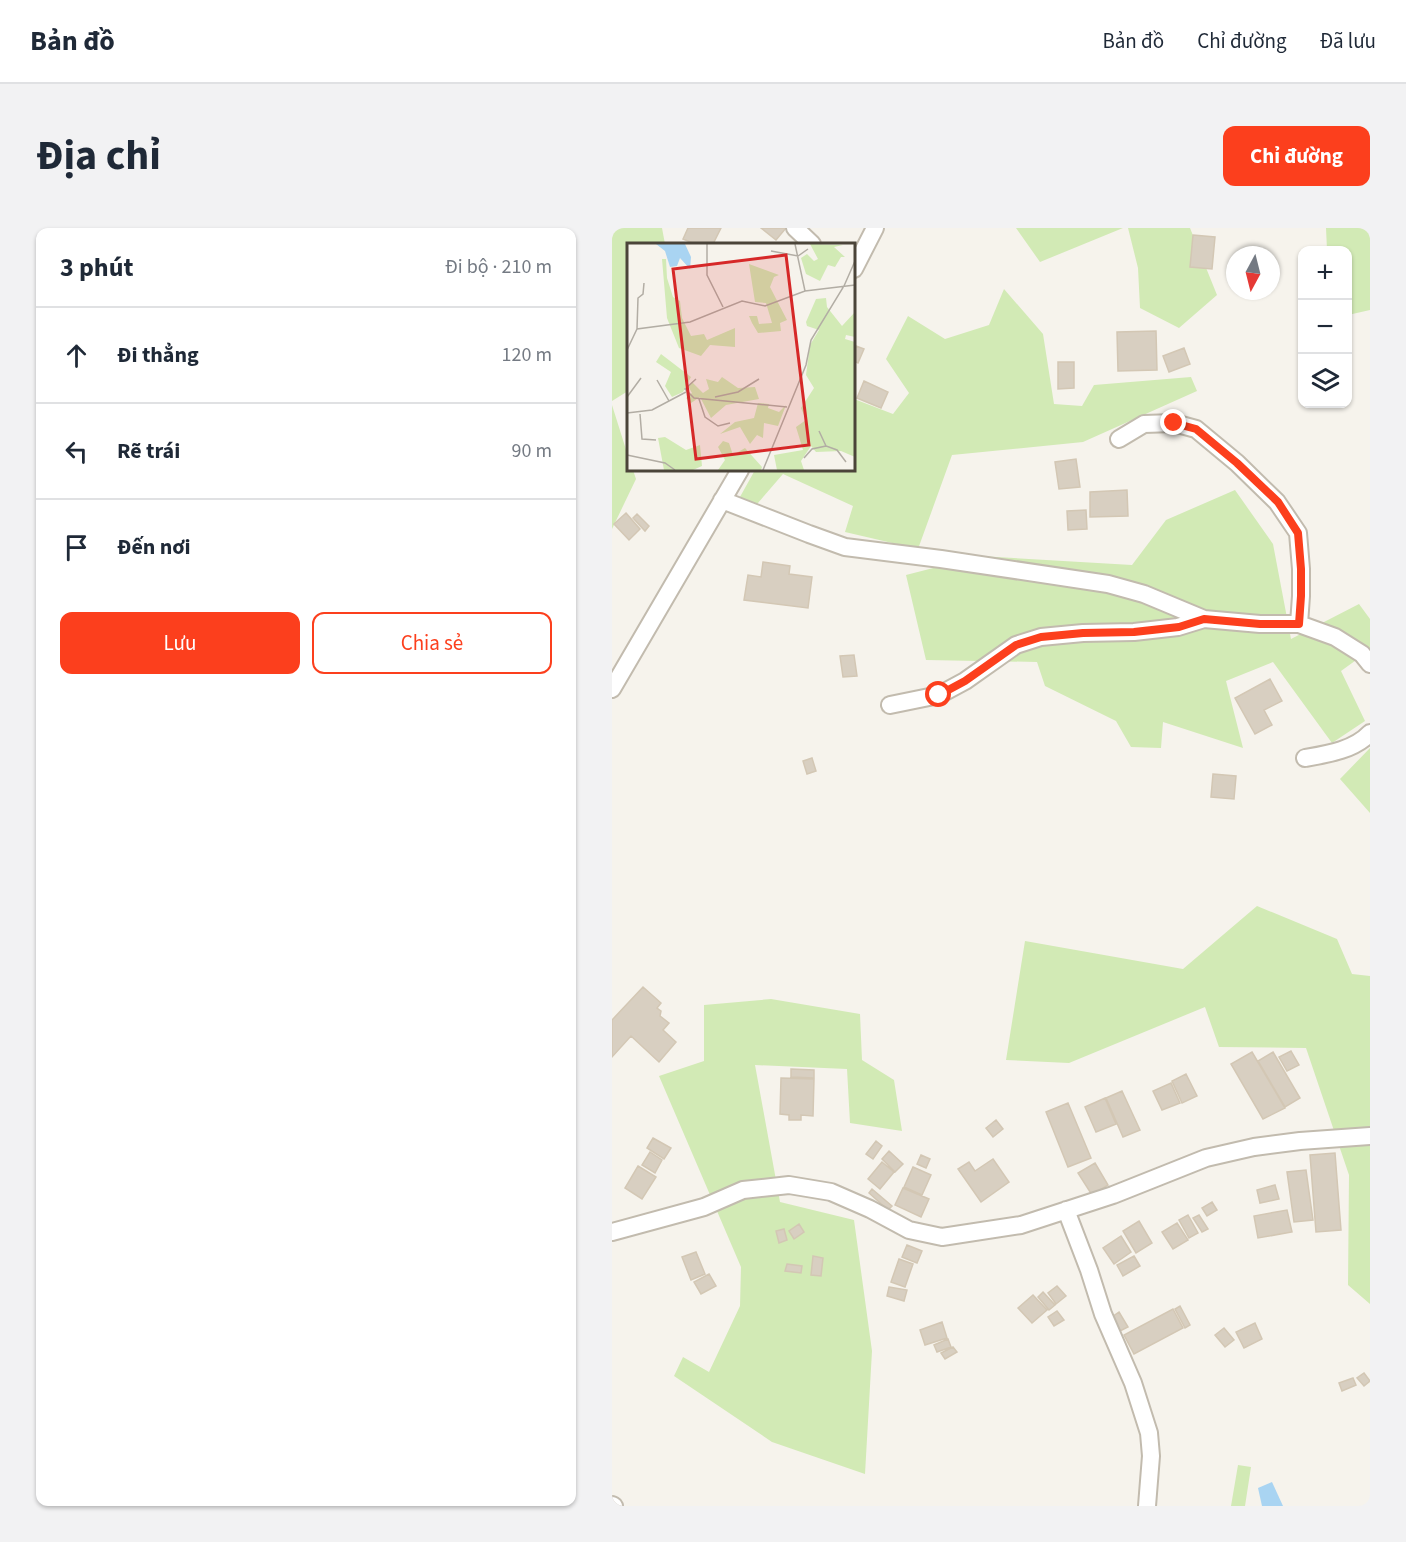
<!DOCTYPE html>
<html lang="vi">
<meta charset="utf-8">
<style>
body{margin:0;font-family:"Source Sans 3",sans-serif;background:#f2f2f3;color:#1f2937}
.controls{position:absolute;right:18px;top:18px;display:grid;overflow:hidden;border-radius:12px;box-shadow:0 2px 4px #0004}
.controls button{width:54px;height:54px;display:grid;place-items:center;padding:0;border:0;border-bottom:2px solid #e0e1e3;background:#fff;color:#1f2937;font:30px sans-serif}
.compass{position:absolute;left:614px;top:18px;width:54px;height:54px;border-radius:50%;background:#fff;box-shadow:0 2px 4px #0004;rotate:187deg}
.stop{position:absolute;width:18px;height:18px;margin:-14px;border:4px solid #fc3f1d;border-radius:50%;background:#fff}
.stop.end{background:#fc3f1d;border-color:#fff;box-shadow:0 2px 6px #0008}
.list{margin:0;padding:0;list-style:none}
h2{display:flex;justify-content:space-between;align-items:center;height:78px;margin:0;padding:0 24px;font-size:26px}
h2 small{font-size:20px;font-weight:400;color:#747a83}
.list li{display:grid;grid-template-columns:39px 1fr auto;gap:18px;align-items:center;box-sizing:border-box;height:96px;padding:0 24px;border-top:2px solid #e0e1e3}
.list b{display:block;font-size:22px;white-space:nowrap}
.list em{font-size:20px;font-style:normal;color:#747a83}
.actions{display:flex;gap:12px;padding:18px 24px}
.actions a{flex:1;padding:14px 0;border:2px solid #fc3f1d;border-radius:12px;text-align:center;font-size:21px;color:#fc3f1d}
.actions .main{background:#fc3f1d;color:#fff}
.icon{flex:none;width:33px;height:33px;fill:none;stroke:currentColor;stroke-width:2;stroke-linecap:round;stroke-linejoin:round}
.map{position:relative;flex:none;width:758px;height:1278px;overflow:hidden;border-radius:12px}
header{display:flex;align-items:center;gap:36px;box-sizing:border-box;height:84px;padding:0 30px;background:#fff;border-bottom:2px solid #e0e1e3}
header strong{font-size:28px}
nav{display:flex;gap:33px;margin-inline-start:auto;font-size:21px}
.intro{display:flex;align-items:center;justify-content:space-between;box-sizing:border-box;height:144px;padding:0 36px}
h1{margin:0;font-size:42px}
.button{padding:15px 27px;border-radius:12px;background:#fc3f1d;color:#fff;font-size:21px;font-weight:700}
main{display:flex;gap:36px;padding:0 36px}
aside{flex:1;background:#fff;border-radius:12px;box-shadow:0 2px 4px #0004}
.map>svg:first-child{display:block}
.green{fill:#d2eab5}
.water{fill:#a9d4f2}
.building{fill:#d8cfc1;stroke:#d3c7b4;stroke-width:1.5}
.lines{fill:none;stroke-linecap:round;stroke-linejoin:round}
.street-casing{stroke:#c2bbae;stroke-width:20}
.street{stroke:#fff;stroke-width:16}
.route{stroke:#fc3f1d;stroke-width:8}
.inset-road{fill:none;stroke:#b2ada4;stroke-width:1.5}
.view{fill:#d62828;fill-opacity:0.15;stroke:#d62828;stroke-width:3}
.inset-edge{fill:none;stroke:#4b4439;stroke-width:3}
</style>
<header>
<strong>Bản đồ</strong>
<nav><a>Bản đồ</a><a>Chỉ đường</a><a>Đã lưu</a></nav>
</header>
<div class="intro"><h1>Địa chỉ</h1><a class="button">Chỉ đường</a></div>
<main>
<aside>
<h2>3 phút<small>Đi bộ · 210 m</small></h2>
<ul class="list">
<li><svg class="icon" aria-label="ahead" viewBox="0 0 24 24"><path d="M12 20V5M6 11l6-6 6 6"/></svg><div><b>Đi thẳng</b></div><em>120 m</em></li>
<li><svg class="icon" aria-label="left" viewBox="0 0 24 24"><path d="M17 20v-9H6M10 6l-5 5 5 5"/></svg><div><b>Rẽ trái</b></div><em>90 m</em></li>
<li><svg class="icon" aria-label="arrive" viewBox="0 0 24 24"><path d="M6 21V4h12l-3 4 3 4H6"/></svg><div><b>Đến nơi</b></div></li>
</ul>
<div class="actions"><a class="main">Lưu</a><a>Chia sẻ</a></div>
</aside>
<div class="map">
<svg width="758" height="1278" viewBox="0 0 758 1278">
<rect width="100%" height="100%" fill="#f6f3ec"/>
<path class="green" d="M0,0h50l3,16h-37v147l-16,10z
M404,0h107l-83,34z
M516,0h62l27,67 -38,33 -39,-20 -2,-40z
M714,0h44v82l-22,5v-65h-21z
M392,61l39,45 11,70 28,2 12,-21 97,-8 6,14 -114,51 -131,13 -34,94 -73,-17 8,-26 -70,-32 -38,44 -14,-5 24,-43h99v-71l39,15 16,-21 -23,-34 22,-43 37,23 44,-14z
M0,177l16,51v14h5l3,9 -24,50z
M623,262l38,54 18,95 68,-35 11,15v31l-29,21 24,50 -33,22 -59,-81 -47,19 17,67 -80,-26 -2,26 -30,-1 -15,-26 -71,-35 -8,-24 -111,-2 -20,-85 74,-19 152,9 34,-45z
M758,520v65l-30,-34z
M645,678l80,33 15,35 18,2v328l-22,-19 1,-110 -43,-127 -87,-1 -14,-40 -136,56 -63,-3 19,-119 158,28z
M159,771l89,15 2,46 32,20 8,51 -52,-8 -3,-54 -92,-4 25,137 74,18 18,131 -7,123 -93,-32 -98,-66 9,-19 26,15 31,-66 1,-39 -82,-191 45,-15v-56z
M626,1237l13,2 -6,39h-14z"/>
<path class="water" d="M660,1254l11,24h-21l-4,-18z"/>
<path class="building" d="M76,0h33l-8,16h-18l-12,-5z
M149,0h25l-10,12z
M581,7l22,2 -3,32 -22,-2z
M544,103l1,39 -39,1 -1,-39z
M244,118l8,3 -6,14 -4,-2v-8z
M572,120l6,16 -21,8 -6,-16z
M446,134h16v26l-16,1z
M252,153l24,11 -7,16 -24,-10z
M464,231l4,28 -21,2 -4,-27z
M515,262l1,26 -38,1v-25z
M474,282l1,19 -19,1 -1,-19z
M14,285l14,16 -11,11 -15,-16z
M25,286l12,12 -4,5 -12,-13z
M151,334l27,4 -1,8 23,3 -4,31 -64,-8 4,-25 13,2z
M242,427l3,21 -14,1 -3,-21z
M658,451l12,22 -18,9 8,15 -17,9 -20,-36z
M200,530l4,13 -9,3 -4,-13z
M601,546l23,2 -2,23 -23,-2z
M31,759l18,16 -4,5 4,3 -1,5 9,7 -6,7 13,12 -17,20 -28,-26 -19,21v-37z
M679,823l8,14 -12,6 -8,-14z
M640,824l33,56 -22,11 -32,-55z
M661,824l27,46 -15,9 -27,-46z
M179,841l23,1v8l-23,-1z
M574,846l11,22 -15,7 -10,-22z
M169,850l33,1 -1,37 -12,-1v5h-12v-5l-9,-1z
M559,855l9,20 -18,7 -9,-19z
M510,863l18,39 -17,7 -17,-39z
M493,870l11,26 -20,8 -11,-25z
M456,875l23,55 -23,9 -22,-55z
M384,892l7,9 -10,8 -7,-9z
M41,910l18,10 -7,11 -17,-11z
M264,913l6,5 -9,13 -7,-5z
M277,923l14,13 -8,8 -13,-13z
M38,924l12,8 -7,13 -13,-8z
M723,925l6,77 -25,2 -6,-77z
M309,927l9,4 -4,9 -9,-4z
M381,931l16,23 -28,20 -23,-33 11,-7 6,9z
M270,934l12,10 -14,17 -12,-10z
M483,935l13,22 -16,10 -14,-22z
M26,938l18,11 -14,22 -17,-11z
M301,939l18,8 -9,20 -18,-8z
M694,942l7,50 -19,2 -7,-50z
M663,957l4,14 -19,4 -3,-13z
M291,960l26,11 -8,18 -26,-12z
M260,961l20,17 -4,4 -19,-17z
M600,974l5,8 -10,6 -5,-8z
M675,982l5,22 -34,6 -4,-22z
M576,987l10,18 -9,5 -10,-18z
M587,987l9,14 -6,3 -9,-14z
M527,993l13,22 -16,10 -13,-22z
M565,995l11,17 -15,9 -11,-17z
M187,996l5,8 -10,7 -5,-8z
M172,1001l3,11 -8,3 -3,-12z
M509,1008l10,16 -17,12 -11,-16z
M295,1017l15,6 -5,12 -15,-6z
M84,1024l9,22 -14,6 -9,-23z
M201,1028l10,2 -2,18 -10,-1z
M522,1028l6,10 -17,10 -6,-11z
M287,1031l14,5 -8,23 -14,-5z
M175,1036l15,2 -1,7 -16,-2z
M97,1046l7,12 -15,8 -7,-12z
M445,1058l9,10 -10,8 -8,-11z
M277,1059l18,3 -3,11 -17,-5z
M431,1064l12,13 -6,5 -11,-13z
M421,1067l14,15 -15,13 -14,-15z
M568,1078l10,19 -5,3 -10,-19z
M561,1081l10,19 -49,26 -10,-19z
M445,1083l7,9 -10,6 -6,-9z
M507,1084l9,15 -8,4 -8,-14z
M330,1094l5,16 -22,7 -5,-15z
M643,1095l7,16 -18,9 -8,-16z
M612,1100l10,12 -9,7 -10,-12z
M336,1111l3,8 -14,5 -3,-7z
M341,1119l4,5 -12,7 -4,-6z
M752,1145l6,8 -6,5 -7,-8z
M741,1150l3,7 -14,6 -3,-8z"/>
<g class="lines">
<defs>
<path id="street" d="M183,0l17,16
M242,41l21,-41
M507,211l25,-15 30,-1 22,6 41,34 40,39 21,31 3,36v27l-2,28
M110,272l87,34 36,13 96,12 167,25 36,10 60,25 56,5h39l36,13 27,17 8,10
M0,461l128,-219
M278,477l49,-10 26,-14 51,-36 25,-8 42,-4 51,-1 44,-5 26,-8
M693,530c23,-4 49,-8 65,-25
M454,982l23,60 14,44 30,69 16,50 2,23 -4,50
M0,1004l92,-25 39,-17 46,-5 42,7 39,17 39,21 33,7 79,-12 92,-30 93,-37 48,-11 46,-6 70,-5
M0,1277l2,1"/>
</defs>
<use href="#street" class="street-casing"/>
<use href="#street" class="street"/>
</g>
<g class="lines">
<path class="route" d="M327,467l26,-14 51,-36 25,-8 42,-4 51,-1 45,-5 25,-8 56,5h39l2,-28v-27l-3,-36 -20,-31 -41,-39 -41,-34 -22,-6"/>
</g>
<g transform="translate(15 15)">
<rect width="228" height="228" fill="#f6f3ec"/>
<path d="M183,1l33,1 -9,2 11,10h-4l-6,10 -7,-2 -8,16 -14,-7 -5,-16 6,-4 7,7 4,-2zM35,16h4l1,19 6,19 7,4 2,17 9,18 13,-2 3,6 28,-12v19l-25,-2 -9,11 -22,-8 -12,-30zM122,21l30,11 -5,2 -4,10 17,33 -7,3 1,8 -23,2 -6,-10 -3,-7h8l2,8 13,-1 -6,-20 -11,-1zM199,55l1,9 15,19 13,-14v25l-9,-2 -1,4 10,3v115l-14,-6 -25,1 -5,-6 -10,15 3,9h-27l-3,-15 29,-5 -7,-23 10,-7 -5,-12 13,-20 -8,-13 4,-30 9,-15 -12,-4 -1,-4 10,-23zM34,111l30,23 -8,15 -11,5 -7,-11 6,-14 -15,-10zM95,134l16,11 17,-1 4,12 -33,6 -15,13 -11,-21 -9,6 -5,-5 6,-5 -4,-7 4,-4 11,11 6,-4 -3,-10 12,3zM131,160l11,1 -1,4 11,4 7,-7 -8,21 -14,-3 -1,15 -6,-3 -7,9 -10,-17 -20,7 15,-12 19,-4zM38,194l21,13 14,-5 2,21 -9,4h-29l-6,-32zM96,198l6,2 4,12 12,-7 17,19 -1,3h-43l7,-10 -7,-13z" fill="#d2eab5"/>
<path d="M29,1h29l6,13 -1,12 -10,-11 -3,8 -7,1 -5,-16z" fill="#a9d4f2"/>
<path class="inset-road" d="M80,1v31l16,32M168,1l10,47M144,8l27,5 10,-7M10,86l1,-31 5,-4 1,-11M0,107l10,-21 53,-7 52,-21 23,5 40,-15 50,-6M69,136l-11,10 9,9 93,9M30,137l12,21M0,154l14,-19M88,154l23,-5 21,-13M72,156l6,18 13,9 12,-3M0,170l25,-3 34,-18M13,171l2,25 14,1M192,188l7,15 11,4 9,12M0,212l38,8 10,7M177,215l8,-9 14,-3M136,227l43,-105 5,-25 33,-54 11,-25"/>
<path class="view" d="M159,12l23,190 -113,14 -23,-190z"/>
<rect width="228" height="228" class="inset-edge"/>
</g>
</svg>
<div class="controls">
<button>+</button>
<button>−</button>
<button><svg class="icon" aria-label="layers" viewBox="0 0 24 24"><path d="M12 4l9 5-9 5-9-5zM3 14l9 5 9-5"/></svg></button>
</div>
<svg class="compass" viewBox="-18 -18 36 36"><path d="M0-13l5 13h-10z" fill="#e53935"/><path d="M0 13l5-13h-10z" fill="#747a83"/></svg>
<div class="stop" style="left:327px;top:467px"></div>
<div class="stop end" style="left:562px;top:195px"></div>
</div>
</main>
